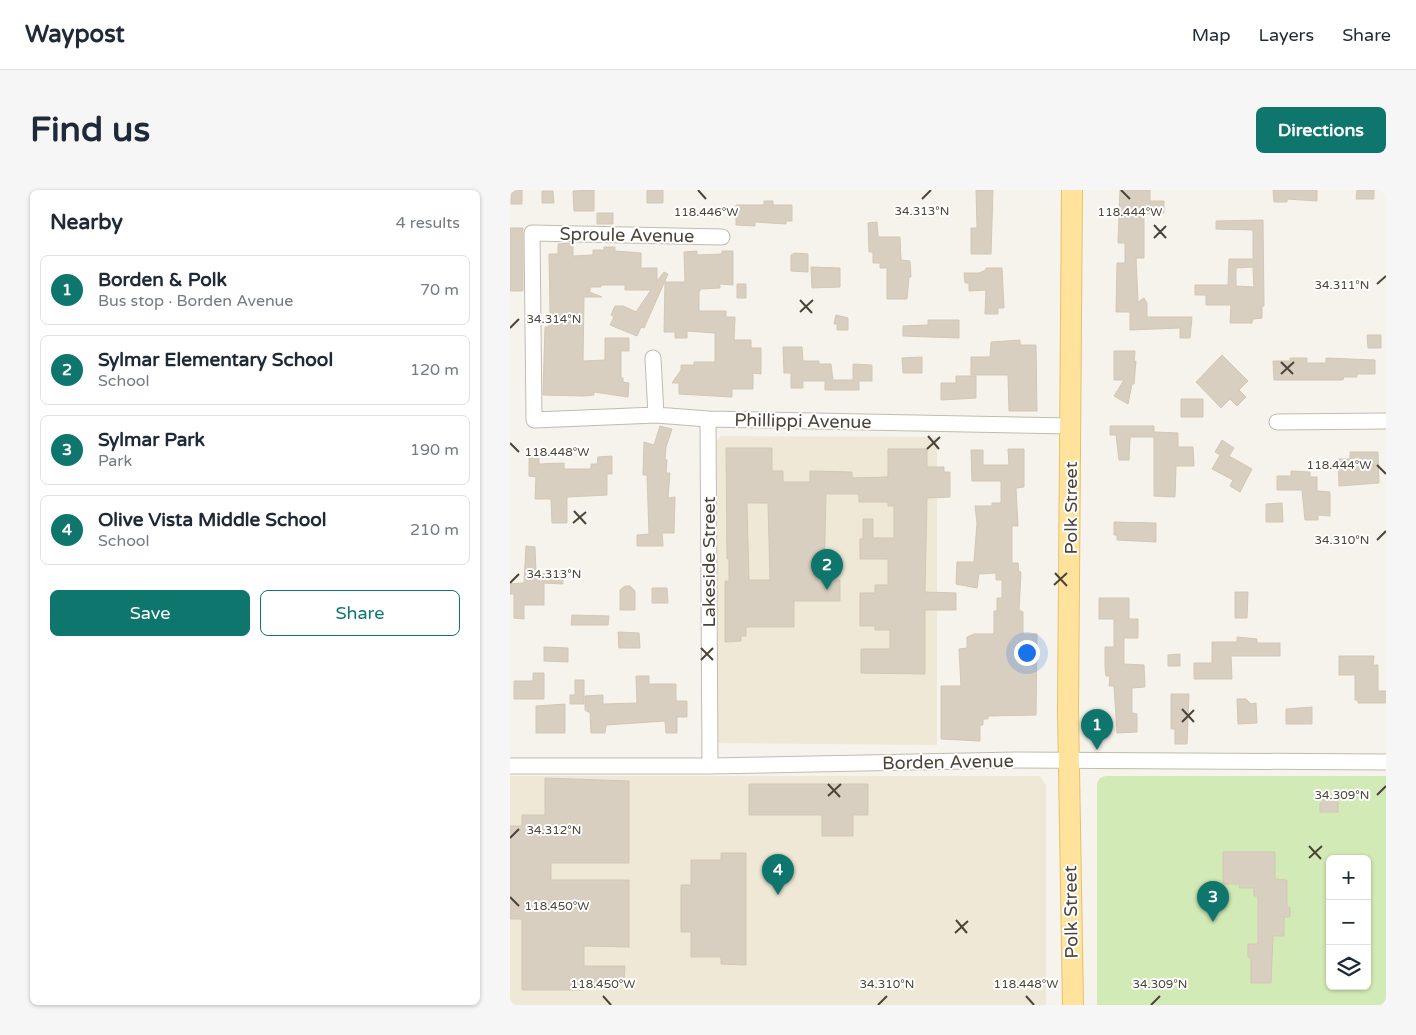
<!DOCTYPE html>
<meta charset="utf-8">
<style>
body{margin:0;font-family:"Varela Round",sans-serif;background:#f6f6f7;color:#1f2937}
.controls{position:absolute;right:15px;bottom:15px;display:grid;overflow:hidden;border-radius:8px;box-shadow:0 1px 4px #0004}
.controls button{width:45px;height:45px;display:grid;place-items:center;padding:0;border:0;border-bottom:1px solid #e0e1e3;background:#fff;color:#1f2937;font:25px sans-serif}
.you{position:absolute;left:516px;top:462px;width:18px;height:18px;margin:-12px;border:4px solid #fff;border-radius:50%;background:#1a73e8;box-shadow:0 0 0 8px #1a73e833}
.badge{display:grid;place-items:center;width:32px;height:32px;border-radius:50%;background:#0f766e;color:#fff;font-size:16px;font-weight:700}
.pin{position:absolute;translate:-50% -41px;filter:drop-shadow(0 1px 2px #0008)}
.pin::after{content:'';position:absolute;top:26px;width:18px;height:15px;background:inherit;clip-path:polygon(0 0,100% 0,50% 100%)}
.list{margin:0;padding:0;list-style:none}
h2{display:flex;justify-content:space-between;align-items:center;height:65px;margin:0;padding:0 20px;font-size:21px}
h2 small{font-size:16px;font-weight:400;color:#747a83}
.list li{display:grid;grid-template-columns:32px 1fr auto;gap:15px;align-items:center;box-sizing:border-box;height:70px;margin:0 10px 10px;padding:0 10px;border:1px solid #e0e1e3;border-radius:8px}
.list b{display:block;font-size:19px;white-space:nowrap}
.list p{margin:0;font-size:16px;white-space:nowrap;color:#747a83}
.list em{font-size:16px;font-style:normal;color:#747a83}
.actions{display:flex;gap:10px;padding:15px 20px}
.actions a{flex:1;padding:11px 0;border:1px solid #0f766e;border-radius:8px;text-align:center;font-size:18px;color:#0f766e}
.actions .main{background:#0f766e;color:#fff}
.icon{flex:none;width:28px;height:28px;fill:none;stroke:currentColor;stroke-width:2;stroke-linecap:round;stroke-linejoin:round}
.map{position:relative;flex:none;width:876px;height:815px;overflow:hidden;border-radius:8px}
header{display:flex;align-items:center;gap:30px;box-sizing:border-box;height:70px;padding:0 25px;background:#fff;border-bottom:1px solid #e0e1e3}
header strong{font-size:24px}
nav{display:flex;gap:28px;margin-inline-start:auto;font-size:18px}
.intro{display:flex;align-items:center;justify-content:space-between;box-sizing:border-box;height:120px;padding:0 30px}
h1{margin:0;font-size:35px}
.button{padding:12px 22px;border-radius:8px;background:#0f766e;color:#fff;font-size:18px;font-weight:700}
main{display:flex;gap:30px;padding:0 30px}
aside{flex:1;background:#fff;border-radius:8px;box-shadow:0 1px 4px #0004}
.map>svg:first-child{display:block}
.education{fill:#efe8d6}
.green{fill:#d2eab5;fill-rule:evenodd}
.building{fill:#d8cfc1;stroke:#d3c7b4;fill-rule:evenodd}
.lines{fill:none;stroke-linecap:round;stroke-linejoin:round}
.minor-casing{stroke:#c2bbae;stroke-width:17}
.major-casing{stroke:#e6c16a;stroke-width:22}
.minor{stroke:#fff;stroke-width:15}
.major{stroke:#ffe39c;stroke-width:20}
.ticks{fill:none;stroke:#4b4439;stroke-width:2}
.labels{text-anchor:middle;stroke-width:4;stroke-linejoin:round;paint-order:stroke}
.street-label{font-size:18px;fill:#4b4439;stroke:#fff}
.ticks-label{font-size:12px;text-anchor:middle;fill:#4b4439;stroke:#fff;stroke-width:4;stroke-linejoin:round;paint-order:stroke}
</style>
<header>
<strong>Waypost</strong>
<nav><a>Map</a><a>Layers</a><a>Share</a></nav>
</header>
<div class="intro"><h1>Find us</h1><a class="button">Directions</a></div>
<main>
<aside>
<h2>Nearby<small>4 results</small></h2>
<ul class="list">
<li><span class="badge">1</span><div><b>Borden &amp; Polk</b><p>Bus stop · Borden Avenue</p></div><em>70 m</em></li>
<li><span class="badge">2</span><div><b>Sylmar Elementary School</b><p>School</p></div><em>120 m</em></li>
<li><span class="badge">3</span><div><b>Sylmar Park</b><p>Park</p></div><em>190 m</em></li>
<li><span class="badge">4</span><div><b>Olive Vista Middle School</b><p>School</p></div><em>210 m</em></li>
</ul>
<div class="actions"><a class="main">Save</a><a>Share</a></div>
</aside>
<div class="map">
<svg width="876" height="815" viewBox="0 0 876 815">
<rect width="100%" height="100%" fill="#f6f3ec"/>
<path class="education" d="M211,246l216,1v308l-219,-2 -1,-302z
M0,586h530l6,9v220h-536z"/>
<path class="green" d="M596,586h280v229h-289v-222l3,-5zM820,669h37v127h-37z"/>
<path class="building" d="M1,0h11v14h-11z
M84,0v21h-20l-1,-20z
M137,0h16v13h-16z
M466,0h17l-2,64h-20v-26h6z
M610,0h30v11h14v12l-20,1v44h-8l2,44 6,-4 3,5v14h45l-2,21h-10v-10l-50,2v-18h-14l1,-49h8v-20h-7z
M763,0h44v11l-30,-2v3h-13z
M847,0h17v9h-18z
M32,1h11l1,12h-12z
M254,11h9v4h19v16h-6v3l-31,-2v4l-19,-1v-20h28z
M87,23h16v11h-16z
M753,30l1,86h-2v12l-9,1 -1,4h-22l1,-18h-25v-10h-11v-10h33l1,-26h24v-29l-37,-1v-8zM743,77l1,20 -18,-1v-18z
M367,32l1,15h22l1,23 9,1 1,16h-2l-2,22h-20v-31h-7v-5h-7v-11h-4l-1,-29z
M0,38h13v63h-13z
M63,53v13l20,-1v-5h11v-3h11v4l26,2v15h16v13l7,-9 4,2 -24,54 -3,-1 -4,9 -27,-11 4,-8 -3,-2 4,-9h8l13,6 15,-22h-26v-5h-24v2h-11v4h-3l15,6h-18l-1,64 22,-1v-22h24v13h-8v27h2v4l6,1 -1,14 -34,-5v3l-11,1 -40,-1 2,-68h4l1,-17 -1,-56h9v-10z
M187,61v4l25,-1v-3h11v34l-13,-1v4l-19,1 -2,3v19h27v6h9l-1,23h17v8h10v26l-8,-1v16h-21v8l-53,-3v-11h-7l9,-13v-5h13v-3h21v-29l-28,-2v7h-12v-6h-11l1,-50h20l-1,-30z
M285,63l13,1v18l-17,-1v-16z
M301,77l29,1v19l-28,1z
M476,78h16l2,40h-6v6h-13l1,-24 -17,1v-8h-4l-1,-10h15l7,-3z
M227,94h9v14h-9z
M326,125l12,3v12h-11v-6h-3z
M418,130h31v18l-56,-2v-10l25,-1z
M857,145h14v13h-13z
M510,150v5h16l1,66h-28l-1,-36h-37v-18h19l1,-15z
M273,157h19l1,14h16v3h12l2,16h20v-16l19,1v16h-13v9h-34v-9h-22v7h-12v-15h-7z
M604,161h21l-1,11 2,-1 -2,23h-2l-4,20 -14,-8 10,-16h-10z
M712,165l26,26 -9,9 7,7 -9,9 -7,-7 -9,9 -25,-26z
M412,167v16h-19l-1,-15z
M780,168h17v5h19v-5l49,2v14h-18v3h-13l-1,3h-69l-1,-19h17z
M446,186h20v22l-35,2v-17h15z
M671,209h22v18h-22z
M150,236l12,3 -6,18 -1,13h2l-1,13h4l-2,25 7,-1 -1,36h-12l1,13h-26v-11l12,-1 -2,-59h-4l1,-33 10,3z
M600,236h44v6l24,1v14h15l1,19h-18l-1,31 -21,-1v-59h-24l-1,23h-10l-3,-25h-6z
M712,250l12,8 -5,8 23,13 -12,23 -10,-6 3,-6 -21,-11 8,-14 -5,-3z
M216,258h46v23h11v11h27v-11l42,1v6l36,-1v-28h39v18h17v5h6v25l-23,1 -2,94 31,1v17h-31v64l-64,-1v-24h29v-19h-15v-4h-15v-33h15v-8h13v-26h-28v-20h3v-20h10v19h21v-32h-6v-4h-29v-8h-33l-2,86h16v21h-46v26h-48v9h-5v5l-16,1v-61h4v-22h-2zM237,313h21l2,77h-21z
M498,259h16v38l-8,1 2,38h-6v37h6l1,9h2l-2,38 4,2v22h14l-1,81 -48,1v3h-5v6h-3v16l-39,-2v-53h20l-2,-37 8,-1v-11l7,-3h20v-23h3v-13h5v-18h-6v-7l-17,1 -2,14 -21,-4 1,-22h17l3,-39 -2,-17h17v-3h9v-22h-29l-1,-31h12v15h26z
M840,262h28l1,31 -40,3 -1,-27h12z
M102,266v18h-5v21l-40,2v26h-15l-1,-24h-16l1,-22 -7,-1v-19h10v7l25,-1v6h27v-5h6l1,-7z
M781,281l19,1v5h7v14l13,1v24l-12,-1v5h-13l-3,-30h-25v-14h14z
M772,313l1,19h-17v-18z
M604,332l42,1v19l-39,-2v-5h-3z
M16,356l9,1 1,27 26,-1 1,11 -19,-1v22h-20v14l-10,-1v-24h-4v-10l14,-1z
M115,396h5l5,5v19h-15v-20z
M142,398h15l1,15h-16z
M725,402h13l-1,26h-12z
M589,408h30v21h9v19h-14v26l20,1 1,22 -13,1v25l5,1v18l-20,1 -3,-47h-5l1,-10h-4l-1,-9v-20h9v-28h-15z
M62,425l37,1 -1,9h-37z
M108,442l21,1 1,15h-21z
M727,447l20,2v4h23v13h-49l1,23h-38v-16h18v-21h25z
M34,457l24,1v14l-24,-1z
M670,464v12h-12v-11z
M829,466h35l-1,9h5v26h8v12h-28v-3h-3v-25h-16z
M23,483h11v26h-30v-18h19z
M126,486h13v8h27v17h11v16h-10v16h-11l-1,-12 -59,4 -1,8h-14l-1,-20 -5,-3v-14l18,-1v9l34,-1z
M65,490h9v24h-14v-9h5z
M661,504h18l-2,50h-12v-15h-4z
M727,509h9l5,5 5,-1 1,20 -19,1z
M55,514v29h-29v-27z
M802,517v17h-26v-15z
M35,588l84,3v82h-78v17h78v67l-45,-1v20h41l-1,15h-13v4h-27v5h-62v-71h-12v-93h12v-11h23z
M239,594h119v31h-15v21h-31v-21h-73z
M813,608h15v14h-18v-9h3z
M713,662h52v27l12,1v27h3v10h-6v19h-11l-2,47h-20v-26h-3v-13h10v-48h-4v-8h-15l1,-4h-17z
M211,663h25v112l-25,-1v-7h-30v-25h-10v-47h10v-25h30z"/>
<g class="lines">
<defs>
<path id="minor" d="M212,47l-190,-4 2,187 122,-5 52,4 364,7
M143,168l3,57
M198,229l2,347
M767,232l109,-1
M0,576h200l306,-6 370,2"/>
<path id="major" d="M562,0l-4,520 5,295"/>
</defs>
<use href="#minor" class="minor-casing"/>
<use href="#major" class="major-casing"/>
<use href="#minor" class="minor"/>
<use href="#major" class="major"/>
</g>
<path class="ticks" d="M188,0l8,9M611,0l9,9M412,9l9,-9M644,35l12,13M644,48l12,-12M867,94l9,-8M290,110l12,13M290,122l13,-12M0,138l9,-9M771,172l12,12M771,184l13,-12M418,246l11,13M0,253l9,9M417,259l13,-12M867,275l9,9M64,321l12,13M63,333l13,-11M867,350l9,-9M545,383l12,13M0,393l9,-9M544,395l13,-12M191,458l12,12M191,470l12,-12M672,519l12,13M672,532l12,-12M318,594l12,13M867,605l9,-9M318,606l13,-12M0,648l9,-9M799,656l12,13M799,668l13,-12M0,707l9,9M446,730l11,13M445,743l13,-12M93,806l8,9M516,806l8,9M368,815l9,-9M641,815l9,-9"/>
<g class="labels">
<g class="street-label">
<text transform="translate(117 45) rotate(1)" y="6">Sproule Avenue</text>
<text transform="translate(293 231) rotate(1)" y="6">Phillippi Avenue</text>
<text transform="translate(561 318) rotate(-90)" y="6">Polk Street</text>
<text transform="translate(199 372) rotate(-90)" y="6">Lakeside Street</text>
<text transform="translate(438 572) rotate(-1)" y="6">Borden Avenue</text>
<text transform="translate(561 722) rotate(-91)" y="6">Polk Street</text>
</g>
</g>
<g class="ticks-label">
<text x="412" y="25">34.313°N</text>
<text x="196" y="26">118.446°W</text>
<text x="620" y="26">118.444°W</text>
<text x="832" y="99">34.311°N</text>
<text x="44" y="133">34.314°N</text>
<text x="47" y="266">118.448°W</text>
<text x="829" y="279">118.444°W</text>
<text x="832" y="354">34.310°N</text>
<text x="44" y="388">34.313°N</text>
<text x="832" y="609">34.309°N</text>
<text x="44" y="644">34.312°N</text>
<text x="47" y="720">118.450°W</text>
<text x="93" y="798">118.450°W</text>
<text x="516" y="798">118.448°W</text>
<text x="377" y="798">34.310°N</text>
<text x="650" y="798">34.309°N</text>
</g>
</svg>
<div class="controls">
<button>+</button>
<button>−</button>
<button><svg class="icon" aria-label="layers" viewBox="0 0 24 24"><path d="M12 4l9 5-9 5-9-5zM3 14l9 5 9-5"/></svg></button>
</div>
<div class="you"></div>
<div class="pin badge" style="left:587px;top:560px">1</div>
<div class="pin badge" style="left:317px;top:400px">2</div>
<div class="pin badge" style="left:703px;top:732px">3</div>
<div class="pin badge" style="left:268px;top:705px">4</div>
</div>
</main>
